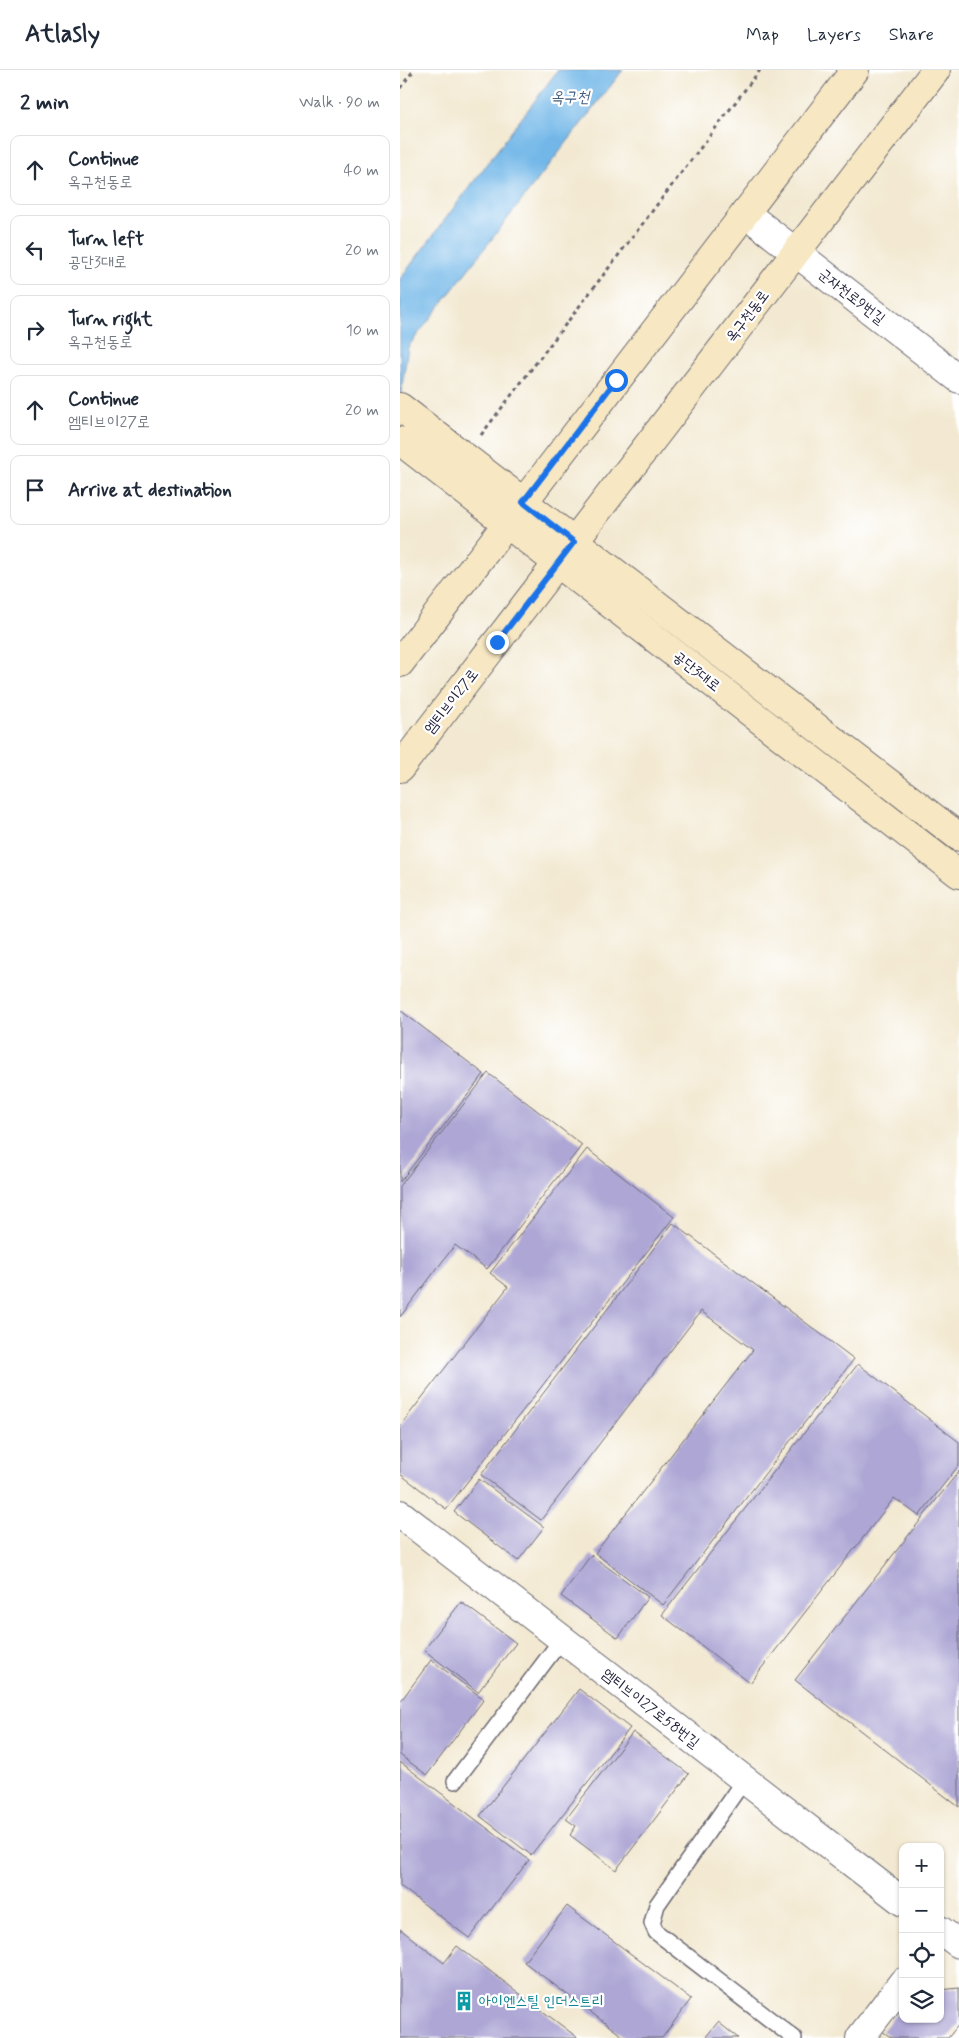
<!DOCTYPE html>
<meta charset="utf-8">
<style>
body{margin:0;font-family:Mynerve,"Poor Story",sans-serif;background:#f2f2f3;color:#1f2937}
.controls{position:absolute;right:15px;bottom:15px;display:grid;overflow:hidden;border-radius:10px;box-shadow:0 1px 4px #0004}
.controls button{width:45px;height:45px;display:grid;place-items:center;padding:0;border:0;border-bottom:1px solid #e0e1e3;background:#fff;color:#1f2937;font:25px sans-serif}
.stop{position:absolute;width:15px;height:15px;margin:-11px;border:4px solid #1a73e8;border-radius:50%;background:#fff}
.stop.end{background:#1a73e8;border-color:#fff;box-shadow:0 1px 5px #0008}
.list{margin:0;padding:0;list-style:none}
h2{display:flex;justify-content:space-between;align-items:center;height:65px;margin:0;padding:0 20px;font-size:21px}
h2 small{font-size:16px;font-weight:400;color:#747a83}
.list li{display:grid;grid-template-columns:32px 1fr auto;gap:15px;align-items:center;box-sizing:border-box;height:70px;margin:0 10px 10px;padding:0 10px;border:1px solid #e0e1e3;border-radius:10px}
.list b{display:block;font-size:19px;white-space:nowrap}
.list p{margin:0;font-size:16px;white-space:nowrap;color:#747a83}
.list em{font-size:16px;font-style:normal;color:#747a83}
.icon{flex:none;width:28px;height:28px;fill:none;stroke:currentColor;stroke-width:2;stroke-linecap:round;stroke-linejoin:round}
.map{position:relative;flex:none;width:559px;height:1968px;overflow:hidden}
header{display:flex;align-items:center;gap:30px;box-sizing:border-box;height:70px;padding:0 25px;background:#fff;border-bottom:1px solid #e0e1e3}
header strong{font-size:24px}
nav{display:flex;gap:28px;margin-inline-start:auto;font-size:18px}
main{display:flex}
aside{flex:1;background:#fff}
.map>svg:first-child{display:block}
.water{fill:#72b7e8;stroke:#4a6c92}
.building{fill:#aea7d5}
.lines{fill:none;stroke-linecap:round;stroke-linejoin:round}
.lane-casing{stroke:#6b6870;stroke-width:18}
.street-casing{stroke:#6b6870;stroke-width:30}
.secondary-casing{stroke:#6b6870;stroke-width:30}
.path{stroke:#6b6870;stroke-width:3;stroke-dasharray:4 4;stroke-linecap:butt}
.lane{stroke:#fff;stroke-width:15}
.street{stroke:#fff;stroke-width:28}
.secondary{stroke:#f7e8c3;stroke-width:28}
.route{stroke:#1a73e8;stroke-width:6}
.labels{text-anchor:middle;stroke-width:4.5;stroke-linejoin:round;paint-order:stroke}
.street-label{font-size:15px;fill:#22223b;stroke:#fff}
.culture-label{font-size:15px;fill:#0d838f;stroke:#fff;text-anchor:start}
.water-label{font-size:16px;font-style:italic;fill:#425e80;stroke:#fff}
</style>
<header>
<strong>Atlasly</strong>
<nav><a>Map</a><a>Layers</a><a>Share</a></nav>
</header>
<main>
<aside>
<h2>2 min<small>Walk · 90 m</small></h2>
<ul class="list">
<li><svg class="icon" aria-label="ahead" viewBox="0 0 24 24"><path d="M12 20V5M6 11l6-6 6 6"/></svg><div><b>Continue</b><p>옥구천동로</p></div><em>40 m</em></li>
<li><svg class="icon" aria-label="left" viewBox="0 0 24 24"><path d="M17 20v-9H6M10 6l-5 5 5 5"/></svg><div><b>Turn left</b><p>공단3대로</p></div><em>20 m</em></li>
<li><svg class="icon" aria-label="right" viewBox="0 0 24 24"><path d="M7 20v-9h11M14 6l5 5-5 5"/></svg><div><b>Turn right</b><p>옥구천동로</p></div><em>10 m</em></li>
<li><svg class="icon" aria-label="ahead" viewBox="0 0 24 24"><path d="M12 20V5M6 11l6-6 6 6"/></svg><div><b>Continue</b><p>엠티브이27로</p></div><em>20 m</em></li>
<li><svg class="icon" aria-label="arrive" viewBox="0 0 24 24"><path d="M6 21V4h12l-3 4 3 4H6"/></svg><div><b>Arrive at destination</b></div></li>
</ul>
</aside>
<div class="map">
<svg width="559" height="1968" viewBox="0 0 559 1968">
<rect width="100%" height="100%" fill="#fff"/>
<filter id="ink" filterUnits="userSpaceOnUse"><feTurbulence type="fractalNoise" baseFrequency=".02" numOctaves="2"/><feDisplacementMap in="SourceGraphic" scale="10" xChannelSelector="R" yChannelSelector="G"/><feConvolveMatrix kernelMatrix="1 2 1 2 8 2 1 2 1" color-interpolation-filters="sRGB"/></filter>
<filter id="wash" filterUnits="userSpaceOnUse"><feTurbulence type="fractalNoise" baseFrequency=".0096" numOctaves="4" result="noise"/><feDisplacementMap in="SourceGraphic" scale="20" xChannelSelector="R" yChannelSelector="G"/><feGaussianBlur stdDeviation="1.12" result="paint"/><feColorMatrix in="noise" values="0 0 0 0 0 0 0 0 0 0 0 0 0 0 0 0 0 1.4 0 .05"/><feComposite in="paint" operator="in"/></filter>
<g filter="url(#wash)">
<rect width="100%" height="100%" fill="#f3e9d2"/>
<path class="water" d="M158,0h65l-215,277 -8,53v-121z"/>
<g id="blocks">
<path class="building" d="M0,940l84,64 -84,108z
M88,1003l94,72 -95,124 -32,-24 -55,72v-131z
M187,1079l87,68 -228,292 -46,-35v-48l108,-139 -18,-14z
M273,1153l181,136 -191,246 -68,-52 158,-203 -52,-39 -160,209 -60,-45z
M458,1294l101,78v23l-40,51 -25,-18 -144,185 -88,-68z
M559,1401v336l-164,-127z
M79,1409l65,48 -26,34 -64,-49z
M191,1485l57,42 -30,41 -57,-42z
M61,1532l55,41 -38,49 -54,-42z
M31,1590l53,39 -57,76 -27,-20v-53z
M179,1619l51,39 -99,127 -51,-39z
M233,1662l56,42 -73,96 -46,-35 6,-9 -10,-7z
M0,1692l129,98 -60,78 -69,-52z
M167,1836l124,93 -29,39h-37l-101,-76z
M0,1859l44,34 13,-17 121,92h-178z
M559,1918v36l-11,14h-56l-10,-7 21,-26v14h37v-29z
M318,1952l20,16h-33z"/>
</g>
</g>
<g filter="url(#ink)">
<use href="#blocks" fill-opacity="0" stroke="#6b6870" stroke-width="1"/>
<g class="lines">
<defs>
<path id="lane" d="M344,1710l-87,125 -5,18 4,9 138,106
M55,1711l107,-142"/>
<path id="street" d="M345,143l214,166
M0,1444l503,388
M540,1860l19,14
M460,1968l43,-56"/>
<path id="secondary" d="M0,337l559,430
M0,371l559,433
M0,593l455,-593
M0,698l536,-698"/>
</defs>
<use href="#lane" class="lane-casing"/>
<use href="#street" class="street-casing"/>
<use href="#secondary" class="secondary-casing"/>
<path class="path" d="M0,18l14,-18
M81,365l279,-365"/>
<use href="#lane" class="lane"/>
<use href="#street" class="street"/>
<use href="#secondary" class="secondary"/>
</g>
</g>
<g class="lines" filter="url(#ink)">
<path class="route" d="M97,572l77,-100 -51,-40 93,-122"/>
</g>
<defs>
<symbol id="building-bare" viewBox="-9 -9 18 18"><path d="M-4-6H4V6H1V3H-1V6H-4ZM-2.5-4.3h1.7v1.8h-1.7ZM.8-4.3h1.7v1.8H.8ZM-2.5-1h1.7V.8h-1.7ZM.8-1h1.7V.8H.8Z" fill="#0f9aa8" stroke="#fff" stroke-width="2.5" paint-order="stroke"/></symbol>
</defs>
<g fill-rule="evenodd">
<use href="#building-bare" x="50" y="1917" width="28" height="28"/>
</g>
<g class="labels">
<g class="street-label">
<text transform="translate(452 226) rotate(38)" y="5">군자천로9번길</text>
<text transform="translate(347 246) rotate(-53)" y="5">옥구천동로</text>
<text transform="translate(297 601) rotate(38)" y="5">공단3대로</text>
<text transform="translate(51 631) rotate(-52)" y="5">엠티브이27로</text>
<text transform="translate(251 1638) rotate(38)" y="5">엠티브이27로58번길</text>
</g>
<g class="culture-label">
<text x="79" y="1936">아이엔스틸 인더스트리</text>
</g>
<g class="water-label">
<text x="170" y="32">옥구천</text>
</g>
</g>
</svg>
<div class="controls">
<button>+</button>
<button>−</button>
<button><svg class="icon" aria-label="locate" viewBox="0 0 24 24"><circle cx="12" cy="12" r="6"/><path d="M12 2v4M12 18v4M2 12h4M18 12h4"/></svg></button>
<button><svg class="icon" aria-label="layers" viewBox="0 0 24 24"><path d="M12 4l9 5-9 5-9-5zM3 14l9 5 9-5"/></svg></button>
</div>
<div class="stop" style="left:216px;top:310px"></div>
<div class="stop end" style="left:97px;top:572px"></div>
</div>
</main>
